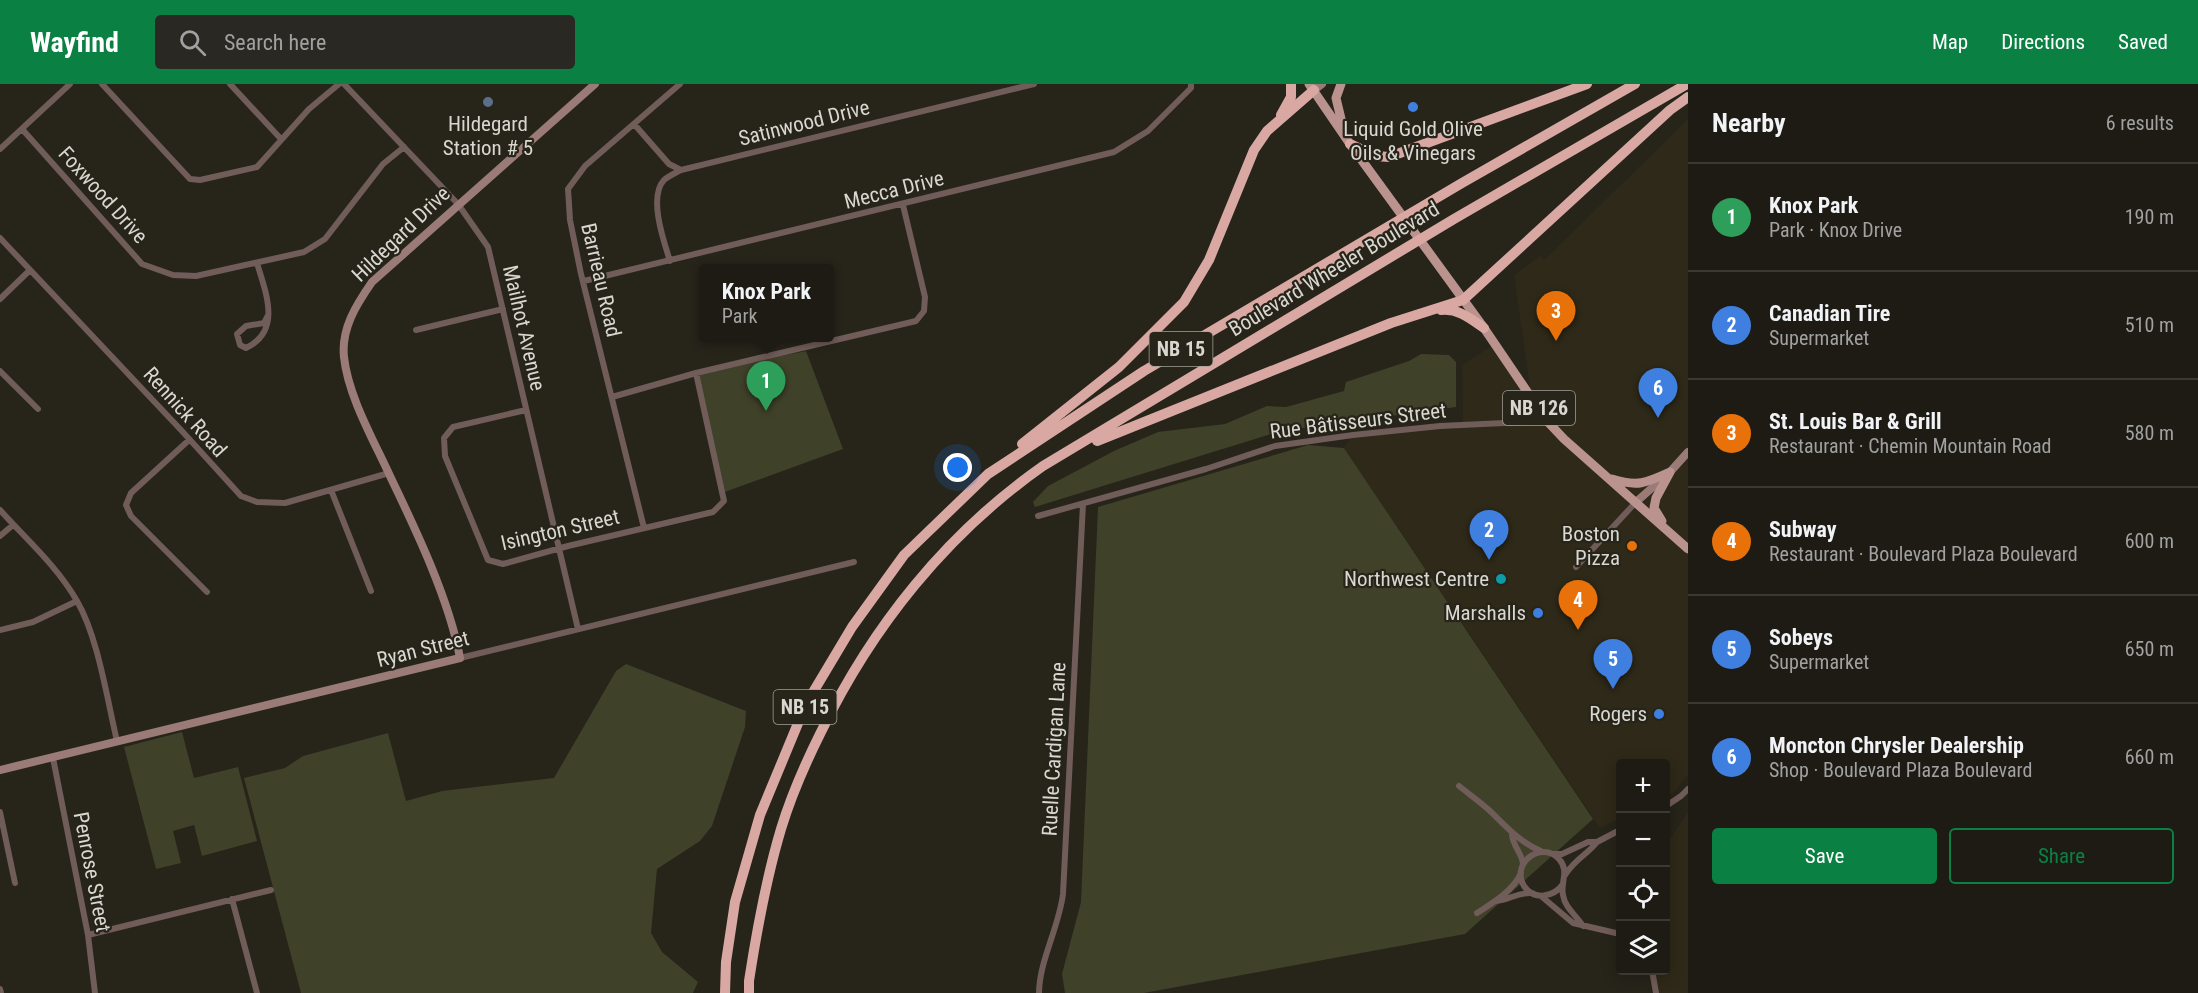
<!DOCTYPE html>
<meta charset="utf-8">
<style>
body{margin:0;font-family:"Roboto Condensed",sans-serif;background:#2a2822;color:#f1f3f6}
.controls{position:absolute;right:18px;bottom:18px;display:grid;overflow:hidden;border-radius:6px;box-shadow:0 3px 15px #0003}
.controls button{width:54px;height:54px;display:grid;place-items:center;padding:0;border:0;border-bottom:2px solid #3b3934;background:#1d1b14;color:#f1f3f6;font:30px sans-serif}
.you{position:absolute;left:958px;top:384px;width:21px;height:21px;margin:-15px;border:4px solid #fff;border-radius:50%;background:#1a73e8;box-shadow:0 0 0 9px #1a73e833}
.badge{display:grid;place-items:center;width:39px;height:39px;border-radius:50%;background:#0b8043;color:#fff;font-size:20px;font-weight:700}
.pin{position:absolute;translate:-50% -50px;filter:drop-shadow(0 2px 3px #0008)}
.pin::after{content:'';position:absolute;top:32px;width:21px;height:18px;background:inherit;clip-path:polygon(0 0,100% 0,50% 100%)}
.popup{position:absolute;left:699px;top:180px;width:135px;height:78px;box-sizing:border-box;display:grid;place-content:center;border-radius:6px;background:#1d1b14;filter:drop-shadow(0 2px 4px #0005);font-size:20px;white-space:nowrap;color:#a0a1a0}
.popup b{font-size:22px;color:#f1f3f6}
.popup::after{content:'';position:absolute;left:50%;top:100%;margin-left:-12px;border:12px solid transparent;border-top-color:#1d1b14}
.list{margin:0;padding:0;list-style:none}
h2{display:flex;justify-content:space-between;align-items:center;height:78px;margin:0;padding:0 24px;font-size:26px}
h2 small{font-size:20px;font-weight:400;color:#a0a1a0}
.list li{display:grid;grid-template-columns:39px 1fr auto;gap:18px;align-items:center;box-sizing:border-box;height:108px;padding:0 24px;border-top:2px solid #3b3934}
.list b{display:block;font-size:22px;white-space:nowrap}
.list p{margin:0;font-size:20px;white-space:nowrap;color:#a0a1a0}
.list em{font-size:20px;font-style:normal;color:#a0a1a0}
.actions{display:flex;gap:12px;padding:18px 24px}
.actions a{flex:1;padding:14px 0;border:2px solid #0b8043;border-radius:6px;text-align:center;font-size:21px;color:#0b8043}
.actions .main{background:#0b8043;color:#fff}
.icon{flex:none;width:33px;height:33px;fill:none;stroke:currentColor;stroke-width:2;stroke-linecap:round;stroke-linejoin:round}
.map{position:relative;flex:none;width:1688px;height:909px;overflow:hidden}
header{display:flex;align-items:center;gap:36px;box-sizing:border-box;height:84px;padding:0 30px;background:#0b8043;color:#fff}
header strong{font-size:28px}
nav{display:flex;gap:33px;margin-inline-start:auto;font-size:21px}
.search{width:420px;height:54px;background:#2a2822;display:flex;align-items:center;gap:15px;box-sizing:border-box;padding:0 21px;border-radius:6px;color:#a0a1a0;font-size:22px}
main{display:flex}
aside{flex:1;background:#1d1b14}
.map>svg:first-child{display:block}
.built{fill:#2e2918}
.green{fill:#3f4129}
.lines{fill:none;stroke-linecap:round;stroke-linejoin:round}
.street{stroke:#705c59;stroke-width:6}
.secondary{stroke:#9a7b77;stroke-width:8}
.primary{stroke:#bb938e;stroke-width:9}
.highway{stroke:#d9a8a3;stroke-width:10}
.service-dot{fill:#5c6f8a;stroke:#27241a;stroke-width:2}
.shop-dot{fill:#3f7fe0;stroke:#27241a;stroke-width:2}
.food-dot{fill:#e8710a;stroke:#27241a;stroke-width:2}
.culture-dot{fill:#0f9aa8;stroke:#27241a;stroke-width:2}
.labels{text-anchor:middle;stroke-width:4.5;stroke-linejoin:round;paint-order:stroke}
.shield{fill:#27241a;stroke:#a3a199;stroke-width:1.5}
.shield-label{font-size:20px;font-weight:bold;fill:#d8d7d0}
.street-label{font-size:21px;fill:#d8d7d0;stroke:#27241a}
.poi-label{font-size:21px;fill:#d8d7d0;stroke:#27241a;text-anchor:end}
</style>
<header>
<strong>Wayfind</strong>
<div class="search"><svg class="icon" aria-label="search" viewBox="0 0 24 24"><circle cx="10" cy="10" r="6"/><path d="M15 15l6 6"/></svg>Search here</div>
<nav><a>Map</a><a>Directions</a><a>Saved</a></nav>
</header>
<main>
<div class="map">
<svg width="1688" height="909" viewBox="0 0 1688 909">
<rect width="100%" height="100%" fill="#27241a"/>
<path class="built" d="M1688,35v656l-15,18 -7,4v-33h-46v54l-20,10 -256,-380 9,-13 110,-10 -1,-60 33,-21 36,51 -17,-120 26,-19 4,4z
M1688,728v181h-30l-4,-22 12,-1v-125z"/>
<path class="green" d="M806,267l37,98 -121,44 -26,-120z
M1421,270l28,1 7,7v45l-175,24 -246,76 -2,-5 15,-16 66,-35 44,-19 67,-8 42,-18 19,1 58,-16 2,-9 63,-21z
M1308,361l36,3 249,371 -128,115 -321,59h-79l-3,-19 19,-72 17,-395z
M626,580l120,47 -1,16 -33,99 -12,15 -43,28 -6,64 11,19 36,30 -5,11h-392l-57,-215 41,-10 18,-12 85,-23 18,68 36,-10 112,-13 62,-107z
M182,648l12,46 44,-11 19,74 -55,15 -8,-31 -21,6 8,32 -25,6 -32,-122z"/>
<g class="lines">
<path class="street" d="M102,0l88,95 10,1 57,-13 52,-58 30,-25
M230,0l51,55
M344,0l114,120 30,43 90,382
M634,40l35,40 12,6
M22,45l120,135 31,11 23,1 108,-24 21,-13 58,-75 21,-17
M0,65l70,-65
M0,154l181,192 60,66 16,6 28,1 104,-30
M670,177c-6,-19 -22,-64 -6,-81 4,-4 12,-7 17,-10l353,-86
M257,179c9,30 25,68 -11,85l-6,-3 -3,-11 9,-8 18,-3 4,-8
M584,197l530,-129 34,-21 43,-43v-4
M0,215l30,-29
M416,246l87,-21
M0,287l38,38
M612,313l84,-24 220,-52 8,-10 1,-14 -22,-92
M526,326l-73,17 -9,11 1,18 43,104 15,4 65,-18 145,-34 11,-11 -28,-128
M189,356l-58,53 -5,12 5,11 76,76
M331,406l40,101
M0,426c26,29 57,56 77,91 21,36 30,98 40,140
M1038,432l168,-47 69,-23 78,-11 87,-9 107,-5
M644,444l-63,-254 -11,-54 -2,-31 17,-23 95,-82
M0,452l13,-11
M1576,483l60,-65
M0,546l33,-8 44,-21
M460,574l394,-96
M53,674l35,177 7,58
M1459,702c10,8 20,15 30,24 16,15 31,33 52,41
M1666,722l15,-10 7,-7
M0,728l15,71
M1512,750c0,11 10,19 11,30
M1553,770h9l26,-12h9l23,-12
M1565,791c11,-17 22,-20 32,-33
M1563,800c-9,13 -29,17 -39,2 -14,-23 18,-46 35,-27 11,12 1,23 4,36 2,13 13,20 20,31
M1541,812l32,27 47,11
M232,815l25,94
M1496,817c13,-1 22,-9 36,-8
M1477,829c16,-10 37,-23 44,-40
M88,851l183,-45
M1652,886l4,23
M0,905l1,4
M1039,909c0,-31 20,-66 24,-99l20,-390"/>
<path class="secondary" d="M1314,6l8,-6
M1636,418l34,-30 18,-20
M0,686l460,-112c-11,-59 -44,-128 -70,-182 -16,-35 -42,-80 -46,-119 -3,-28 12,-52 28,-75l223,-198"/>
<path class="primary" d="M1309,0l41,60 134,184 63,93 17,18 124,110
M1341,0l-5,14 7,29
M1612,395c26,8 34,4 58,-7
M1662,437l-8,-13 2,-10 14,-26"/>
<path class="highway" d="M1281,31l10,-18v-13
M1350,60l26,12 13,1 198,-73
M1441,226c17,-2 30,9 43,18
M1097,357l294,-118 72,-23 207,-190 18,-13
M1022,360l97,-77 65,-65 25,-42 45,-110 13,-19 47,-41
M725,909l1,-31 9,-60 25,-87 46,-111 46,-77 52,-72 84,-81 156,-103 318,-188 173,-99
M749,909v-12c8,-52 17,-102 32,-152 10,-33 24,-65 40,-97 51,-105 125,-198 222,-266l411,-247 233,-135"/>
</g>
<circle class="service-dot" cx="488" cy="18" r="6"/>
<g class="shop-dot">
<circle cx="1413" cy="23" r="6"/>
<circle cx="1538" cy="529" r="6"/>
<circle cx="1659" cy="630" r="6"/>
</g>
<circle class="food-dot" cx="1632" cy="462" r="6"/>
<circle class="culture-dot" cx="1501" cy="495" r="6"/>
<g class="labels">
<g class="shield">
<rect x="1149.5" y="248" width="63" height="34" rx="4.5"/>
<rect x="1503" y="307" width="72" height="34" rx="4.5"/>
<rect x="773.5" y="606" width="63" height="34" rx="4.5"/>
</g>
<g class="shield-label">
<text x="1181" y="272">NB 15</text>
<text x="1539" y="331">NB 126</text>
<text x="805" y="630">NB 15</text>
</g>
<g class="street-label">
<text transform="translate(804 39) rotate(-14)" y="7">Satinwood Drive</text>
<text transform="translate(894 106) rotate(-14)" y="7">Mecca Drive</text>
<text transform="translate(103 111) rotate(48)" y="7">Foxwood Drive</text>
<text transform="translate(401 150) rotate(-44)" y="7">Hildegard Drive</text>
<text transform="translate(1334 185) rotate(-31)" y="7">Boulevard Wheeler Boulevard</text>
<text transform="translate(601 196) rotate(77)" y="7">Barrieau Road</text>
<text transform="translate(524 244) rotate(77)" y="7">Mailhot Avenue</text>
<text transform="translate(185 328) rotate(48)" y="7">Rennick Road</text>
<text transform="translate(1358 337) rotate(-7)" y="7">Rue Bâtisseurs Street</text>
<text transform="translate(560 446) rotate(-13)" y="7">Isington Street</text>
<text transform="translate(423 565) rotate(-14)" y="7">Ryan Street</text>
<text transform="translate(1054 665) rotate(-87)" y="7">Ruelle Cardigan Lane</text>
<text transform="translate(92 788) rotate(79)" y="7">Penrose Street</text>
</g>
<g class="poi-label">
<text x="488" y="47" text-anchor="middle">Hildegard<tspan x="488" dy="24">Station # 5</tspan></text>
<text x="1413" y="52" text-anchor="middle">Liquid Gold Olive<tspan x="1413" dy="24">Oils &amp; Vinegars</tspan></text>
<text x="1620" y="457">Boston<tspan x="1620" dy="24">Pizza</tspan></text>
<text x="1489" y="502">Northwest Centre</text>
<text x="1526" y="536">Marshalls</text>
<text x="1647" y="637">Rogers</text>
</g>
</g>
</svg>
<div class="controls">
<button>+</button>
<button>−</button>
<button><svg class="icon" aria-label="locate" viewBox="0 0 24 24"><circle cx="12" cy="12" r="6"/><path d="M12 2v4M12 18v4M2 12h4M18 12h4"/></svg></button>
<button><svg class="icon" aria-label="layers" viewBox="0 0 24 24"><path d="M12 4l9 5-9 5-9-5zM3 14l9 5 9-5"/></svg></button>
</div>
<div class="you"></div>
<div class="pin badge" style="left:766px;top:327px;background:#2e9e5b">1</div>
<div class="popup"><b>Knox Park</b>Park</div>
<div class="pin badge" style="left:1489px;top:476px;background:#3f7fe0">2</div>
<div class="pin badge" style="left:1556px;top:257px;background:#e8710a">3</div>
<div class="pin badge" style="left:1578px;top:546px;background:#e8710a">4</div>
<div class="pin badge" style="left:1613px;top:605px;background:#3f7fe0">5</div>
<div class="pin badge" style="left:1658px;top:334px;background:#3f7fe0">6</div>
</div>
<aside>
<h2>Nearby<small>6 results</small></h2>
<ul class="list">
<li><span class="badge" style="background:#2e9e5b">1</span><div><b>Knox Park</b><p>Park · Knox Drive</p></div><em>190 m</em></li>
<li><span class="badge" style="background:#3f7fe0">2</span><div><b>Canadian Tire</b><p>Supermarket</p></div><em>510 m</em></li>
<li><span class="badge" style="background:#e8710a">3</span><div><b>St. Louis Bar &amp; Grill</b><p>Restaurant · Chemin Mountain Road</p></div><em>580 m</em></li>
<li><span class="badge" style="background:#e8710a">4</span><div><b>Subway</b><p>Restaurant · Boulevard Plaza Boulevard</p></div><em>600 m</em></li>
<li><span class="badge" style="background:#3f7fe0">5</span><div><b>Sobeys</b><p>Supermarket</p></div><em>650 m</em></li>
<li><span class="badge" style="background:#3f7fe0">6</span><div><b>Moncton Chrysler Dealership</b><p>Shop · Boulevard Plaza Boulevard</p></div><em>660 m</em></li>
</ul>
<div class="actions"><a class="main">Save</a><a>Share</a></div>
</aside>
</main>
